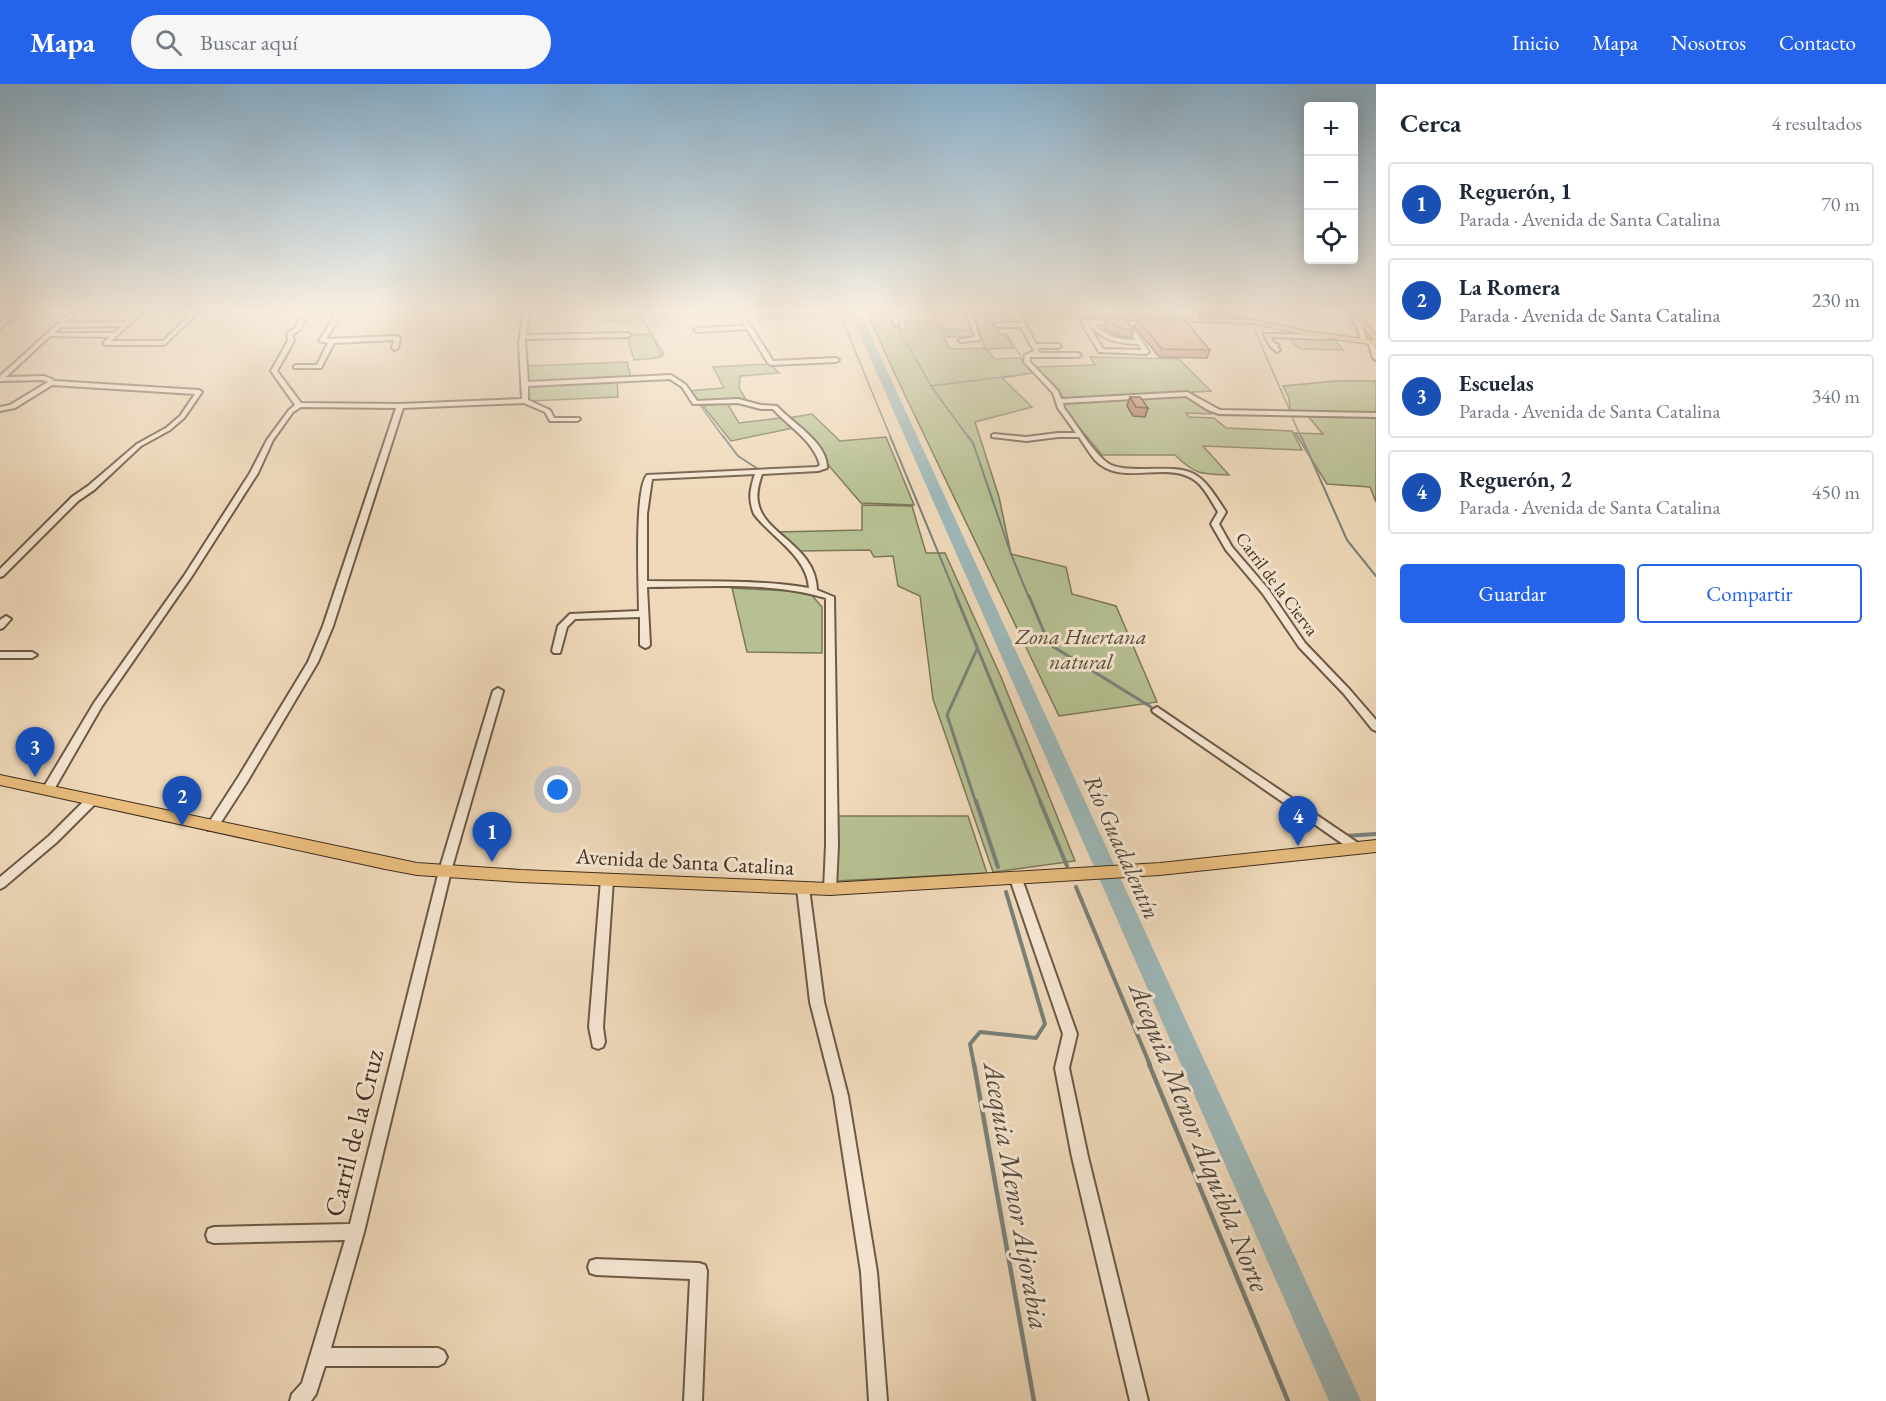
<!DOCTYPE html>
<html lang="es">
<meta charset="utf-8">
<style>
body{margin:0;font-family:"EB Garamond",serif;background:#f6f6f7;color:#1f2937}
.controls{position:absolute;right:18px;top:18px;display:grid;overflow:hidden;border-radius:6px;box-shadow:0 3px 15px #0003}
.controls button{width:54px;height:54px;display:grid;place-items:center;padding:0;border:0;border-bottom:2px solid #e0e1e3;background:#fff;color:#1f2937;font:30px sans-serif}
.you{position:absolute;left:558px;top:706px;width:21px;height:21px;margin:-15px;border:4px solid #fff;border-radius:50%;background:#1a73e8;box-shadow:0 0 0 9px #1a73e833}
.badge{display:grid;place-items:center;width:39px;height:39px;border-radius:50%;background:#2563eb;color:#fff;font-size:20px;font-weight:700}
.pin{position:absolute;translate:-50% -50px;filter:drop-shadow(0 2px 3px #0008)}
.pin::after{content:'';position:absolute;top:32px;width:21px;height:18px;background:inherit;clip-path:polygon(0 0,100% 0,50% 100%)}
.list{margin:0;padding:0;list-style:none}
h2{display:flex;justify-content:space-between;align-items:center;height:78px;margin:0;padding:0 24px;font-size:26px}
h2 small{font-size:20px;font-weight:400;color:#747a83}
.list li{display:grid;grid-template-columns:39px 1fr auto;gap:18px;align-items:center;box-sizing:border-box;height:84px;margin:0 12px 12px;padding:0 12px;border:2px solid #e0e1e3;border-radius:6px}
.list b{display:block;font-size:22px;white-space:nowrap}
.list p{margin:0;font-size:20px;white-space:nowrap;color:#747a83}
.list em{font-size:20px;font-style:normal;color:#747a83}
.actions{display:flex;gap:12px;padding:18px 24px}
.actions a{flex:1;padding:14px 0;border:2px solid #2563eb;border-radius:6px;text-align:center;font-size:21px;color:#2563eb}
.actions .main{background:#2563eb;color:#fff}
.icon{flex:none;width:33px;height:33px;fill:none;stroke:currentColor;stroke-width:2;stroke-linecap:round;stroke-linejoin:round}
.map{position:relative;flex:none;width:1376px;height:1317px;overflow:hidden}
header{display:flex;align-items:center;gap:36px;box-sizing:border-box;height:84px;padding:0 30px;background:#2563eb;color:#fff}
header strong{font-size:28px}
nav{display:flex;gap:33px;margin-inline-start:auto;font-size:21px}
.search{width:420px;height:54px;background:#f6f6f7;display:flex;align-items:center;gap:15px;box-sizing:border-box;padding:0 21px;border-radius:33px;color:#747a83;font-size:22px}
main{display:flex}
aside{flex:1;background:#fff}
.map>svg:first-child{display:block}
.green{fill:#b6c092;stroke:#7c7758;stroke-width:1.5}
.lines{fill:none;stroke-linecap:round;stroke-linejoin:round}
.stream-far4{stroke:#78817b;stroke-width:1.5}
.stream-far3{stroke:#78817b;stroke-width:2}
.stream-far2{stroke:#78817b;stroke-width:3}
.stream-far1{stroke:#78817b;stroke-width:4}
.stream{stroke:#78817b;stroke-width:4.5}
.river{fill:#9db8b9;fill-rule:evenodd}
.minor-casing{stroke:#6c5946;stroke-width:4}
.major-casing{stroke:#412e1f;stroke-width:2}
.minor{fill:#f5e6d2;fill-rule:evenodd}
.major{fill:#e8bc7d;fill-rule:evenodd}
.wall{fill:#b27758;stroke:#412e1f;stroke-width:1.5}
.building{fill:#cf8a66;stroke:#412e1f;stroke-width:1.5}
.labels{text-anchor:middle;stroke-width:6;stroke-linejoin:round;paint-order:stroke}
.far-street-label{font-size:18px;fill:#412e1f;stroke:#f5e6d2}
.park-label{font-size:22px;font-style:italic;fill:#584b36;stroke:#f5e6d2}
.street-label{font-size:22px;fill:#412e1f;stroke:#f5e6d2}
.water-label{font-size:24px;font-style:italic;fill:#534a3e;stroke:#f5e6d2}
.near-street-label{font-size:27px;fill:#412e1f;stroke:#f5e6d2}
.near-water-label{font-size:28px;font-style:italic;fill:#534a3e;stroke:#f5e6d2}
</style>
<header>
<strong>Mapa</strong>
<div class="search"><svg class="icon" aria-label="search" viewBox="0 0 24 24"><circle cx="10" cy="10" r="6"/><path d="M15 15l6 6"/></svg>Buscar aquí</div>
<nav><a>Inicio</a><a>Mapa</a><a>Nosotros</a><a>Contacto</a></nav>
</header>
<main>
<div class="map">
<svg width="1376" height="1317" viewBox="0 0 1376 1317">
<rect width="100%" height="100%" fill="#efd9ba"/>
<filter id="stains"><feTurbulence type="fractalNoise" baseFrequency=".00333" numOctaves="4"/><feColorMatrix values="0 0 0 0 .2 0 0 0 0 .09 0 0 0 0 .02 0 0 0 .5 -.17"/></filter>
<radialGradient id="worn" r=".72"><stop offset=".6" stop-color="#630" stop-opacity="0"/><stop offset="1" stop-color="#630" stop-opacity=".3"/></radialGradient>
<path class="green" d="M612,228h30l-11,9h-29l-3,-7z
M758,228h78l2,5 -76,2z
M867,228l24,4 9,14h8l-4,-8h34l4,7 31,1 5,6 -34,1 6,12 35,-1 -14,-35 44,5 5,9 -24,-1 4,8h5l9,14 -28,1 9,10 25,-1 13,15 -31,5 30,29 -57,15 24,75 12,57 55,13 6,27 44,12 41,96 -98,14 -166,-346z
M651,250l10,20 -4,4 -23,2 -7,-23 1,-2z
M1287,253l48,3 8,10 -43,-1z
M1090,273l89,2 32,32 -145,9 -30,-33 59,-2z
M627,278l4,16 -103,4v-16z
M770,280l9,9 -39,3 -1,12 7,12 -43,5 -8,-2 -8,-12 37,-3 -11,-21z
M617,297l1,16 -89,4v-16z
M1336,297h40v33l-86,-4 -1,-12 -6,-12z
M1187,310l12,5 12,15 -25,-1 3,4 25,1 12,10 66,3 10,19 -99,-4 26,29c-27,-1 -34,0 -54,-20h-73l-42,-51z
M727,319l12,20 41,-5 13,10 -62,13 -28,-35z
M812,330l28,27 46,-4 28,68 -53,-2 -73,-85z
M1306,330l70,2v86l-6,-15 -43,-3 -32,-51 28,1z
M862,421l50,1 14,47h19l56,124 74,184 -82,11 -60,-173 -13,-103 -22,-10 -5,-30 -19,1 -4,-7 -71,1 -21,-19 84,-2z
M732,504l77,4 13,15v46l-75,-1z
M836,732h132l19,57 -152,8z"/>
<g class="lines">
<path class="stream-far4" d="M839,228l52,126
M1242,228l7,8
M642,230l-2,2 24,38 -4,4
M991,232l4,8
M895,239l38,66 36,49
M1252,240l38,87
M996,241l4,9 8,2 4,6
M1012,260l9,12
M1021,274l6,7
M931,302l102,-13 -2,-3
M700,321l24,33
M1291,330l10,24"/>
<path class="stream-far3" d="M723,352l15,20 20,13
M890,352l67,162
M968,352l5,7 38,111 18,44
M1301,352l46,104 29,36"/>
<path class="stream-far2" d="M956,512l85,207
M1029,512l20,48 102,63
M976,719l-29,-88 30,-66"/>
<path class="stream-far1" d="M976,717l22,66
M1040,717l27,65
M1345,752l31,-2
M1076,803l74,178
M974,981l-4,-21 10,-12 56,6 9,-14 -39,-132"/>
<path class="stream" d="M974,980l60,337
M1149,980l139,337"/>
<path class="river" d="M850,228h10l501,1089h-32z"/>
<defs>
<path id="minor" d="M16,228h6l-22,16v-5z
M71,228h6l-12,11 60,-1 12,-10h6l-32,29h52l30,-29h6l-35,33h-58l-3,-2 7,-6 -60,-1 -44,41 38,-1 8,3 2,2 145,9 3,2 -18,26 -14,12 -29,16 -47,44 -16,11 -75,75 -3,1v-8l72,-72 16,-11 49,-42 29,-16 14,-12 15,-22 -143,-9 -37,23 -15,3v-4l10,-2 38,-23 -5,-2 -43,1v-5zM122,242l-9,7h-59l7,-6z
M312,228h7l-15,9 -3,8 -9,6 2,6 -17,30 24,32 99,1 122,-5 -3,-55 4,-32h6l-3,23 102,-2 3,2 -3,2 -103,2 3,43 143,-7 15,10 11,16 41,-2 23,6 16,1c15,17 51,37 50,62l-9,3 -56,3c-3,9 -6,19 -4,28 5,33 58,43 59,88l17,7 4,248 -2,44 -2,4 -4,1 -4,-1 -2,-4 2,-44v-247c-57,-17 -120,-11 -179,-11l3,58 -2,2 -3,1 -5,-3v-28l-65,2 -8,8 -7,26h-6l-2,-2 6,-25 12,-12 69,-3c0,-23 -5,-122 8,-136l170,-8 3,-2c-7,-25 -30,-37 -47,-56h-12l-23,-6 -45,1 -11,-17 -12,-8 -142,7v14l22,10 4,8h25l1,1 -3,2h-27l-5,-9 -21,-9 -121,5 -70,218 -15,36 -71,120 -31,48h-8l-2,-3 2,-3 31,-48 69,-114 15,-36 73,-218 -95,-1 -8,5 -20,28 -15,33 -66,103 -90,130 -50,87h-8l-2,-3 52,-87 90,-127 66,-103 17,-33 22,-30 6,-5 -24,-34 17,-30 -1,-7 9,-7 3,-8zM755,390c-5,15 -7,25 -1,40 18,24 53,42 55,74 -54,-9 -108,-6 -162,-7v-67l5,-35z
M337,228h6l-17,27 71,-3 3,2 -2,10 -3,2 -3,-2 2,-8 -60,3 -13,25h-27v-2l2,-1h21l11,-22 -9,-2z
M736,228h6l31,49 63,-3 3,2 -3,2 -65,3 -3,-2 -21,-34 -50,3 -3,-2 3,-2 48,-2z
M888,228h6l5,13h-4z
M966,228h6l8,28 -19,2 -3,-2 17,-3z
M1017,228l3,2 16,30h22l3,2 -3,2h-20l1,5h39l3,2 -3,2h-48v5l28,29 3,8 126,-7 33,18 156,3v4l-157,-3 -11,-4 -22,-14 -123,7 1,5c11,14 32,50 47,57 10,4 22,4 32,4 51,-1 55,-1 83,43l-7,12 13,23 37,43 36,53 45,47 26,30v11l-4,-2 -28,-35 -45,-47 -36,-53 -37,-44 -15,-26 7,-12c-7,-11 -14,-26 -25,-33 -29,-18 -72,8 -98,-19 -6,-7 -11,-16 -16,-23h-21l-32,4 -34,-4v-2l2,-1 32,3 32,-4h18l-18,-25 -5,-15 -29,-31 1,-7 9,-4 -13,-24h-24l-3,-2 3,-2h22l-5,-9z
M1024,228h22l-20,3z
M1190,228h6l5,9h-4z
M1348,230h4l11,13 3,13 -5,-1 -4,-12z
M1084,236l69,2 1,1 -3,2h-20l18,27 -3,2 -47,-2 -18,-30zM1088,240c16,16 27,19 50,20l4,6 -39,-1zM1094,240l31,1 11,15c-17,0 -30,-3 -42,-16z
M1264,250l64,1 3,2 -3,2 -58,-2 4,6 5,2 -2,2 3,3 -3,2 -7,-6z
M1371,256l3,2 2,7v11l-3,-2 -5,-16z
M6,532l5,3 -8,9 -3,1v-9z
M0,568h32l5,3 -5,3h-32z
M498,604l5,3 -52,180 -87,361 -33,116h107l6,3 3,6 -3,6 -6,3h-113l-9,28 -5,7h-21l2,-7 10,-11 43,-143 -131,3 -6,-2 -2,-6 2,-6 6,-2 136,-3 89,-353 54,-180z
M1157,623l204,138 2,3 -2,3 -4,2 -4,-2 -200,-139 -1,-2z
M92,712l4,1 2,3 -2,3 -39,39 -53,45 -4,2v-12l49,-41 39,-39z
M1016,790l4,2 2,3 55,155 -8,34 19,89 60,244h-18l-58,-244 -17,-89 8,-34 -53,-155 2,-3z
M607,791l4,2 2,3 -10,147 2,15 -2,5 -5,2 -5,-2 -4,-20 12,-147 2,-3z
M803,799l4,1 2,4 15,114 24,94 29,176 10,129h-18l-8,-129 -27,-176 -24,-94 -13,-114 2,-4z
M596,1175l103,4 6,2 2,6 -5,130h-18l6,-122 -94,-4 -6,-2 -2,-6 2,-6z"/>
<path id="major" d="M661,228h10l-7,2z
M973,228l282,8 57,12 61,8 -21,-28h6l18,23v10l-64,-9 -57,-12 -279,-10z
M0,691l417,88 104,7 309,13 330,-20 216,-23v12l-216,23 -330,20 -309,-13 -104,-7 -32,-6 -385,-84z"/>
</defs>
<use href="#minor" class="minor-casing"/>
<use href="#major" class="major-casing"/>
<use href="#minor" class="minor"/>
<use href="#major" class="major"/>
</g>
<path class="wall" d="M1197,228h49l-2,5 -43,-1z
M1106,235l28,11 -3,8 -12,-2 -12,-5 -3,-4z
M1138,235l72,31 -3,8 -48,-1 -24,-30z
M1130,313l18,11 -3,9 -12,-1 -6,-10z"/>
<path class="building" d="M1106,235h20l8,11 -13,-2 -12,-5z
M1138,235h46l26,31 -48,-1z
M1130,313h10l8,11 -12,-1z"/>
<linearGradient id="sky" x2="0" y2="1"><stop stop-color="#8ab6d5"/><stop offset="0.55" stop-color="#f8eee0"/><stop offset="1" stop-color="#f8eee0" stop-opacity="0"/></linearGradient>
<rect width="1376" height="412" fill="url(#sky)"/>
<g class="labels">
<g class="far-street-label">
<text transform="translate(1277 500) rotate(53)" y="6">Carril de la Cierva</text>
</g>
<g class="park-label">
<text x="1081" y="560">Zona Huertana<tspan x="1081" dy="25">natural</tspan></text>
</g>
<g class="street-label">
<text transform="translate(685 777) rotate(3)" y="8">Avenida de Santa Catalina</text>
</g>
<g class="water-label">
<text transform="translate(1122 763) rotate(66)" y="8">Río Guadalentín</text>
</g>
<g class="near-street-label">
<text transform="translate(354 1049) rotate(-76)" y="9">Carril de la Cruz</text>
</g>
<g class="near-water-label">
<text transform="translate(1200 1053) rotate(68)" y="10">Acequia Menor Alquibla Norte</text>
<text transform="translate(1017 1112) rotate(80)" y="10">Acequia Menor Aljorabia</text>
</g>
</g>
<rect width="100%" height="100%" filter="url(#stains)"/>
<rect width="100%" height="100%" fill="url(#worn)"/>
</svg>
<div class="controls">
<button>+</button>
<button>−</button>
<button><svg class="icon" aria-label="locate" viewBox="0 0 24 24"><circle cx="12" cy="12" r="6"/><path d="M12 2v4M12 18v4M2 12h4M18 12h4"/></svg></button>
</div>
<div class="you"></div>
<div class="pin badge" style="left:492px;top:778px;background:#1a4fb4">1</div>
<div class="pin badge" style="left:182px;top:742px;background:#1a4fb4">2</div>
<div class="pin badge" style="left:35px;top:693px;background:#1a4fb4">3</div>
<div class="pin badge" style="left:1298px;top:762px;background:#1a4fb4">4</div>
</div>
<aside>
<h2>Cerca<small>4 resultados</small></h2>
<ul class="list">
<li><span class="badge" style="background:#1a4fb4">1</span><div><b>Reguerón, 1</b><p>Parada · Avenida de Santa Catalina</p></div><em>70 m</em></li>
<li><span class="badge" style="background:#1a4fb4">2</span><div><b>La Romera</b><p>Parada · Avenida de Santa Catalina</p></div><em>230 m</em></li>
<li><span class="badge" style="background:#1a4fb4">3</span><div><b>Escuelas</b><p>Parada · Avenida de Santa Catalina</p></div><em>340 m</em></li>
<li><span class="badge" style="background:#1a4fb4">4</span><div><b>Reguerón, 2</b><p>Parada · Avenida de Santa Catalina</p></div><em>450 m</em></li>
</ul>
<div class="actions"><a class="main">Guardar</a><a>Compartir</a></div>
</aside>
</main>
